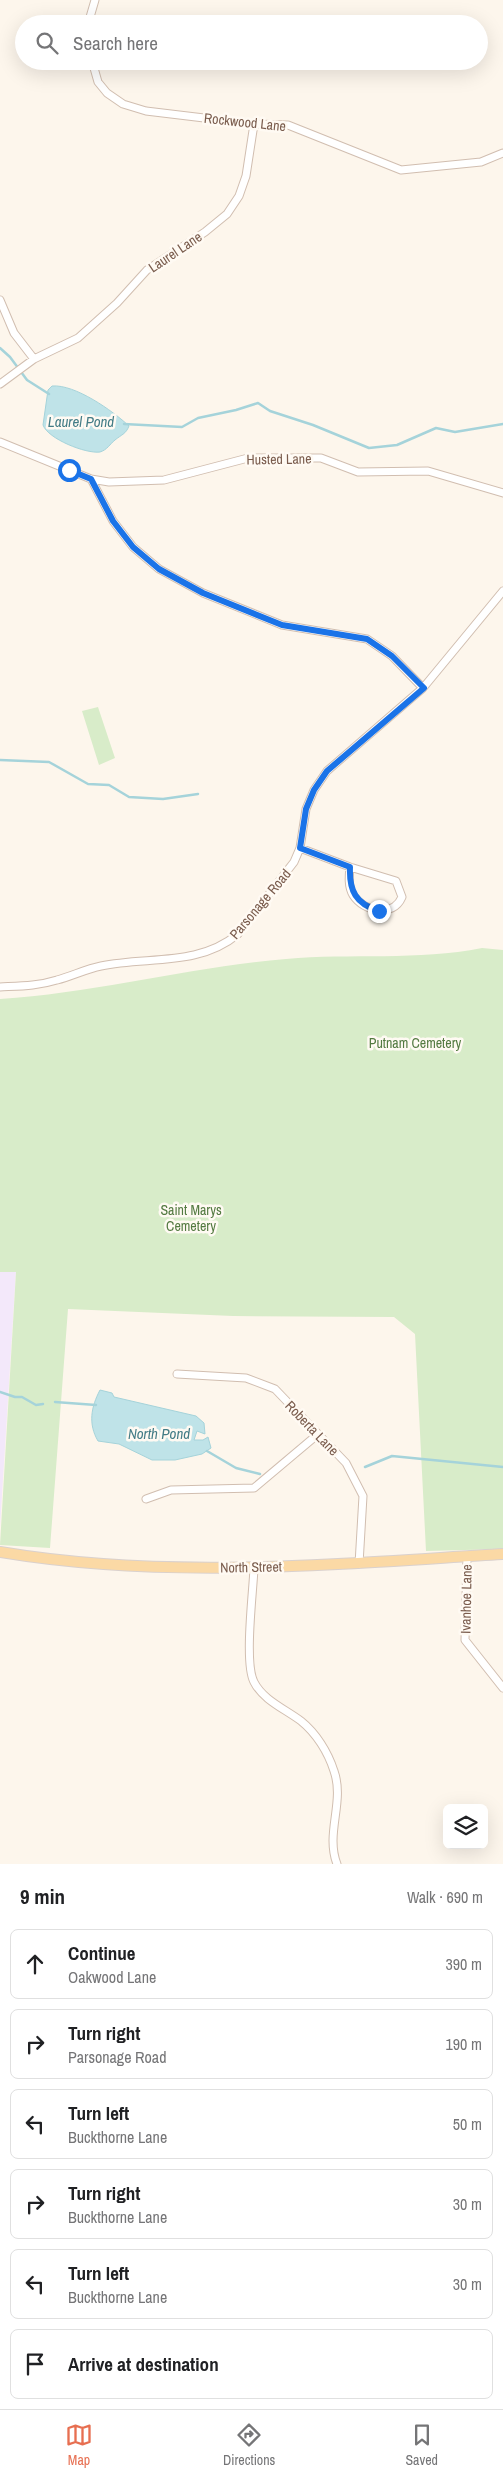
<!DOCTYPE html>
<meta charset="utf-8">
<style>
body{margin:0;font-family:"Archivo Narrow",sans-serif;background:#f6f6f6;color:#202124}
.controls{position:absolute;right:15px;bottom:15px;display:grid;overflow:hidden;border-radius:8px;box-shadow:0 5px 20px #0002}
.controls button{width:45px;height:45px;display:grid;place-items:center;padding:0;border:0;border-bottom:1px solid #e0e0e0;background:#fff;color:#202124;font:25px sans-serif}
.stop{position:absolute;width:15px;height:15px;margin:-11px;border:4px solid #1a73e8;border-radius:50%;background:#fff}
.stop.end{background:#1a73e8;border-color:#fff;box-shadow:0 1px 5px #0008}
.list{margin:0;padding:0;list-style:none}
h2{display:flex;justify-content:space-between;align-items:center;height:65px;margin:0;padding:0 20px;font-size:21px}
h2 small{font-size:16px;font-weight:400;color:#757577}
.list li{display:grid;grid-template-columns:32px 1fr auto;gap:15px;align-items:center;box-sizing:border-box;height:70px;margin:0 10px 10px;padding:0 10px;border:1px solid #e0e0e0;border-radius:8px}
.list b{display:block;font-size:19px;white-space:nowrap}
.list p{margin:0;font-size:16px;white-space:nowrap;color:#757577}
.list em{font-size:16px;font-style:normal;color:#757577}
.icon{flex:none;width:28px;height:28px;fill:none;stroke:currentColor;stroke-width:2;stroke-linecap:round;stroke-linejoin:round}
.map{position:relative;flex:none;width:503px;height:1864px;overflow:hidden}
.search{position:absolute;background:#fff;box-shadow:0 5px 20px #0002;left:15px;right:15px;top:15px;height:55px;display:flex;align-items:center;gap:12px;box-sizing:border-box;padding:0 18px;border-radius:28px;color:#757577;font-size:19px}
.sheet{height:545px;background:#fff}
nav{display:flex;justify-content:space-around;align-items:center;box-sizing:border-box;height:70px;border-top:1px solid #e0e0e0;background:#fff;font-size:14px;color:#757577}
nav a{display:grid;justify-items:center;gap:2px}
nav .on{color:#e76f51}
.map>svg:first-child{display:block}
.education{fill:#f3e8fa}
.green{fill:#d8ecc9}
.water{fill:#bfe3e8;stroke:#a5d3da}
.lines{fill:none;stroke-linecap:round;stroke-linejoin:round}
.stream{stroke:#a5d3da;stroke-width:2.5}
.minor-casing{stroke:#d1beb0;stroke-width:9}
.primary-casing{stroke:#dad1cd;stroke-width:12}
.minor{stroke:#fff;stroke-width:7}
.primary{stroke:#fbd9a5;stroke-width:10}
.route{stroke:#1a73e8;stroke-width:6}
.labels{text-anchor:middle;stroke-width:5;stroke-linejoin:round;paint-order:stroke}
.street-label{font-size:14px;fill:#7a5c4d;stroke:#fffaf3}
.park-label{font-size:14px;fill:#537a41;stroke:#fffaf3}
.water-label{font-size:15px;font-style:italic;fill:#437c86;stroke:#fffaf3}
</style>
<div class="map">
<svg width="503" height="1864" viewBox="0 0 503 1864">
<rect width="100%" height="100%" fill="#fdf6ec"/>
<path class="education" d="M16,1271l-16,256v-255z"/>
<path class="green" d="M98,707l17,51 -16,7 -17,-54z
M482,948l21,2v599l-77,2 -11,-217 -21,-17 -161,-1 -165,-7 -18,239 -50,-3 16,-273h-16v-273c96,-6 190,-32 286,-40 65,-6 132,2 196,-11z"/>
<path class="water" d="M52,386c23,-2 61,25 77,40 -3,8 -8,9 -14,14 -5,4 -8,10 -15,12 -14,2 -52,-13 -57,-27l5,-35z
M100,1390l12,3 2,4 82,19 8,7 1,11 -8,-3 -3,9h9l5,-3 3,11 -9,6 -27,6h-23l-33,-16 -21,-3c-10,-17 -7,-34 2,-51z"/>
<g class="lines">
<path class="stream" d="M0,348l10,9 17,23 22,14
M124,424l58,3 16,-9 38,-8 22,-7 12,8 43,14 56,23 28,-3 39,-17 19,4 48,-8
M0,760l49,2 39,22 21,1 20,12 34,2 35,-5
M0,1392l15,5h7l14,8 7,-1
M55,1402l41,3
M207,1451l29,17 24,6
M365,1467l27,-11 111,11"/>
<defs>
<path id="minor" d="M88,24l7,-24
M92,61l6,21 9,11 16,11 23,7 108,13 34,1 113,45 80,-8 22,-9
M0,300l14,33 20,26
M0,384l34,-25 44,-21 39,-35 30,-33 58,-38 22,-18 12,-18 7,-20 8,-52
M0,442l91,37 18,3 55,-2 84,-22h73l37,14 70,-1 75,22
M91,479l22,42 20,26 26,22 44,24 79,32 85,14 25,17 31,32
M300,848l50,19 46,14 6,16c-9,21 -38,15 -49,-2 -5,-8 -4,-19 -3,-28
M0,987c19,-1 38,-1 57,-7 15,-4 29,-11 44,-14 47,-10 97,1 137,-32l56,-72 6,-14 6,-39 8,-19 13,-19 96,-83 80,-97
M177,1374l69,4 29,11 71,74 17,33 -4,68
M146,1499l25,-9 83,-2 63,-53
M467,1556l-2,84 38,48
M254,1568c-1,25 -10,95 0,114 9,18 31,27 47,39 15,12 27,31 33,50 11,31 -9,62 3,93"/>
<path id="primary" d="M0,1552c167,28 336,12 503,2"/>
</defs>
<use href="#minor" class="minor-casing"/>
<use href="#primary" class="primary-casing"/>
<use href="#minor" class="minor"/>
<use href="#primary" class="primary"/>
</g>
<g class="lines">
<path class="route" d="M69,470l22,9 22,42 20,26 26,22 44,24 79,32 85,14 25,17 32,32 -97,83 -13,19 -8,19 -6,39 50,19c-1,24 6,37 29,44"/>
</g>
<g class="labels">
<g class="street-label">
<text transform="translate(245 122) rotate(6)" y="5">Rockwood Lane</text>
<text transform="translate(175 252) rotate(-34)" y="5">Laurel Lane</text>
<text transform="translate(279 459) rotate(-1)" y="5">Husted Lane</text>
<text transform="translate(260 904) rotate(-50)" y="5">Parsonage Road</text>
<text transform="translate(312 1428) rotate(46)" y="5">Roberta Lane</text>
<text transform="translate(251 1567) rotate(-1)" y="5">North Street</text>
<text transform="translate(466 1599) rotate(-89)" y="5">Ivanhoe Lane</text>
</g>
<g class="park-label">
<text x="415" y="1048">Putnam Cemetery</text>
<text x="191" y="1215">Saint Marys<tspan x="191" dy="16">Cemetery</tspan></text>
</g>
<g class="water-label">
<text x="81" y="427">Laurel Pond</text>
<text x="159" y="1439">North Pond</text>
</g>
</g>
</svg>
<div class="controls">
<button><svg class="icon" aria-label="layers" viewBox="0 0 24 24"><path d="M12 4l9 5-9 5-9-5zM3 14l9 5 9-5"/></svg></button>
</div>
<div class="stop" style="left:69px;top:470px"></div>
<div class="stop end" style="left:379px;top:911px"></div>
<div class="search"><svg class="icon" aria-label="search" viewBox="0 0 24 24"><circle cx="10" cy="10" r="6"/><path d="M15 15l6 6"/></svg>Search here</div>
</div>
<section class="sheet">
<h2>9 min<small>Walk · 690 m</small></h2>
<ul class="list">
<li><svg class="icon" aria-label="ahead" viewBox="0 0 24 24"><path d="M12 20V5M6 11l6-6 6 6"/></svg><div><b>Continue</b><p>Oakwood Lane</p></div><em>390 m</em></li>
<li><svg class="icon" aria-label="right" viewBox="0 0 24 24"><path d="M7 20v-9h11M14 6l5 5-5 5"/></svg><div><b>Turn right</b><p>Parsonage Road</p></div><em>190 m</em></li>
<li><svg class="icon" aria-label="left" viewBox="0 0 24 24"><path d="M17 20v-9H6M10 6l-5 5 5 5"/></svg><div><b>Turn left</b><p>Buckthorne Lane</p></div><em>50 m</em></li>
<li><svg class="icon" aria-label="right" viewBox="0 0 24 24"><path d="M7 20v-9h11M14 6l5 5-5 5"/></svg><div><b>Turn right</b><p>Buckthorne Lane</p></div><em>30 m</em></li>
<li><svg class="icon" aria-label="left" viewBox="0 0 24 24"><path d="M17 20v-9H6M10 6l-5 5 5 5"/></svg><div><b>Turn left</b><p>Buckthorne Lane</p></div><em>30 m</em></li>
<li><svg class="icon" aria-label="arrive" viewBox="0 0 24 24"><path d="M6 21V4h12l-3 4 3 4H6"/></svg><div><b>Arrive at destination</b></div></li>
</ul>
</section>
<nav>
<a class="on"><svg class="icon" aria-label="map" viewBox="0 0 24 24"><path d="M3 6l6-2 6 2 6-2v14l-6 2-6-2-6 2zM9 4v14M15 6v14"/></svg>Map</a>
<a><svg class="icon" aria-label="directions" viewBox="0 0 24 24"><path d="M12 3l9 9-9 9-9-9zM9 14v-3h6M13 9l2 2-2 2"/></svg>Directions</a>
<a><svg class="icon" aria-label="saved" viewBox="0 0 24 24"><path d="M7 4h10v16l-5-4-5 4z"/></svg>Saved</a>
</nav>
